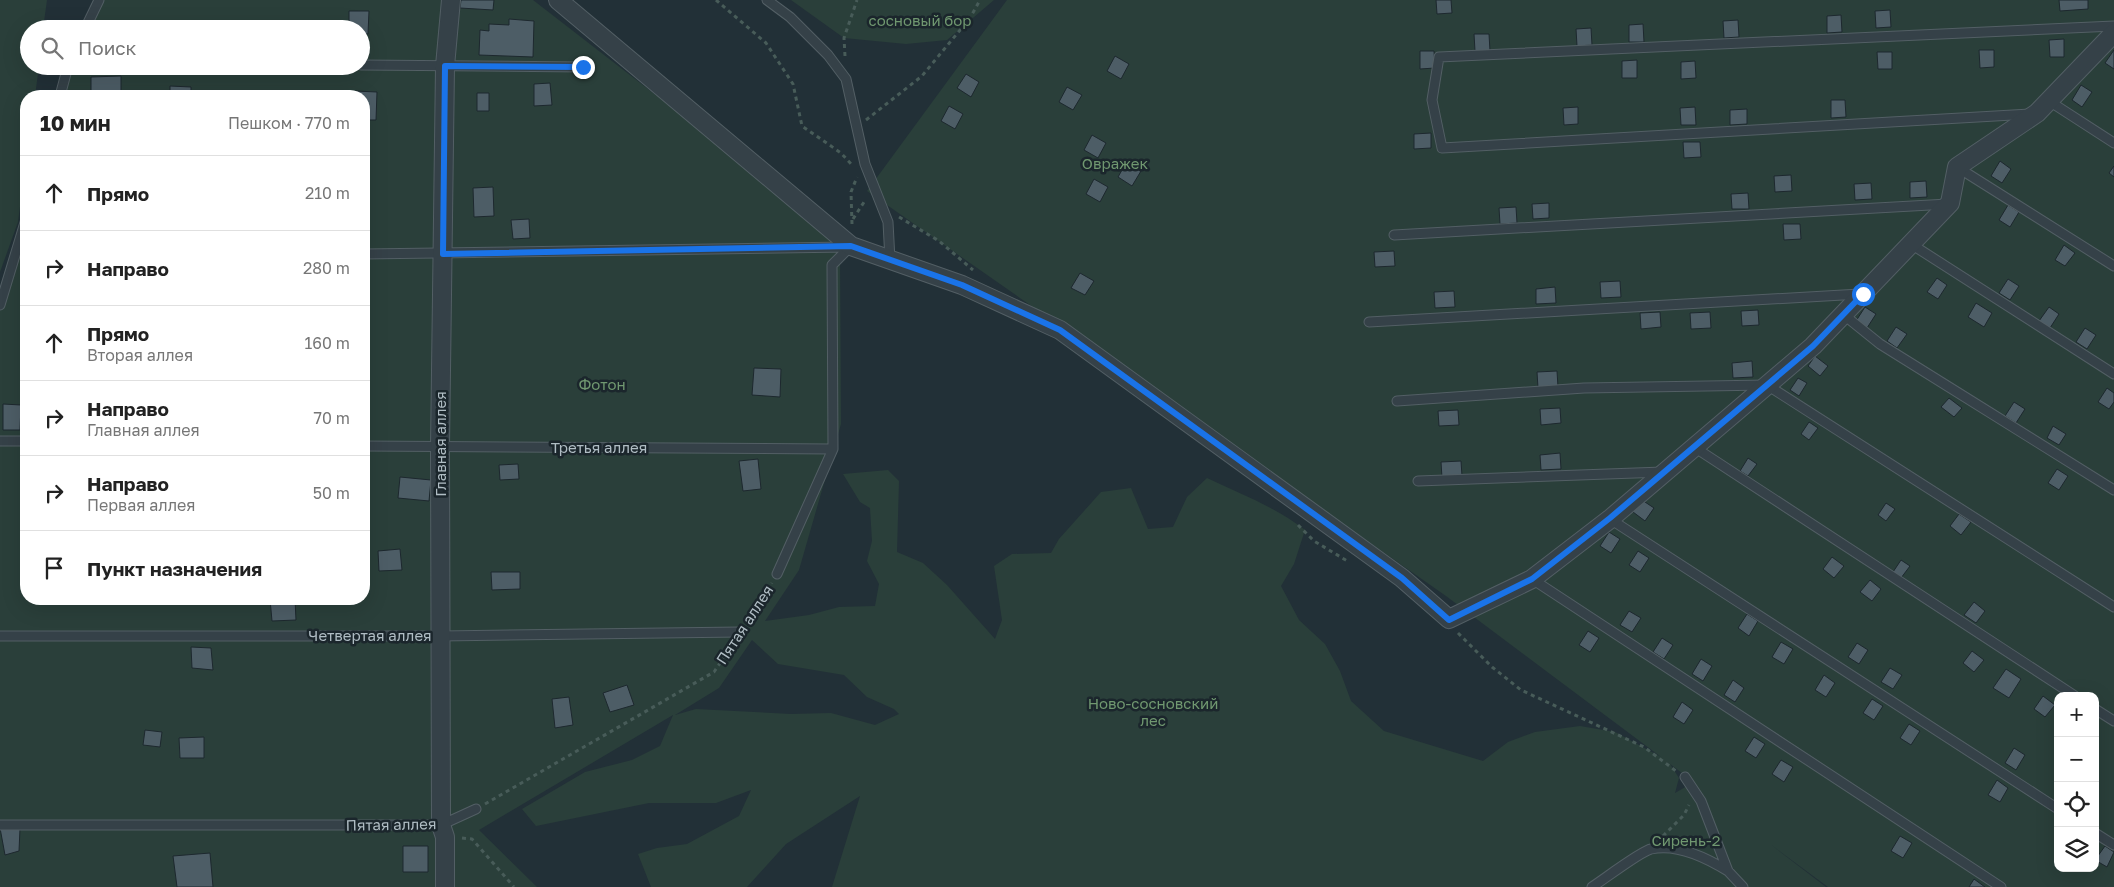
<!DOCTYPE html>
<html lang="ru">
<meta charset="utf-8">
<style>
body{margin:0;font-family:"Golos Text",sans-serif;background:#f2f2f2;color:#222}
.controls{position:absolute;right:15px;bottom:15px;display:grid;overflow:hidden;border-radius:10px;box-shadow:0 5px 20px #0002}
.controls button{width:45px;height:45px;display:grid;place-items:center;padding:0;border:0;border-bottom:1px solid #e0e0e0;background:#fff;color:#222;font:25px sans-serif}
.stop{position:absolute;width:15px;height:15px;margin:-11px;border:4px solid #1a73e8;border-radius:50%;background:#fff}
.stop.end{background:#1a73e8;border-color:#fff;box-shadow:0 1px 5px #0008}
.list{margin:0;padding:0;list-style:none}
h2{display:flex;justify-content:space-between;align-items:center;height:65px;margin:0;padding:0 20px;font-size:21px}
h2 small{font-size:16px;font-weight:400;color:#767676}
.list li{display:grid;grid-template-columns:32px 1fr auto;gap:15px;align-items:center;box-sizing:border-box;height:75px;padding:0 20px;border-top:1px solid #e0e0e0}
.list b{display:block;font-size:19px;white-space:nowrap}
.list p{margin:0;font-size:16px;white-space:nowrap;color:#767676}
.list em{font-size:16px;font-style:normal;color:#767676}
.icon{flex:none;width:28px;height:28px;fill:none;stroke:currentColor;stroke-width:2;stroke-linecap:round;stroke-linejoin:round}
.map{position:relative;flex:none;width:2114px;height:887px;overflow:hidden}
.search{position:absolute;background:#fff;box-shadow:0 5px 20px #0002;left:20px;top:20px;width:350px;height:55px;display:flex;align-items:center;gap:12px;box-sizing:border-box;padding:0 18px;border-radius:28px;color:#767676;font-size:19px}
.panel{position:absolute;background:#fff;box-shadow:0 5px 20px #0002;left:20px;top:90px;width:350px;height:515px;border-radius:20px}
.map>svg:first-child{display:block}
.green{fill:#2a3f3a;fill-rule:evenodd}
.building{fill:#4d5d66;stroke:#1d282e}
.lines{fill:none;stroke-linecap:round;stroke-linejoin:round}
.lane-casing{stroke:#535f65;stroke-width:11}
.street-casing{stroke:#535f65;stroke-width:20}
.path{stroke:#485c59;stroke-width:3;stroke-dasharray:4 4;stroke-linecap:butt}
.lane{stroke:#354148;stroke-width:9}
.street{stroke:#354148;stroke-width:18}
.route{stroke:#1a73e8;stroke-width:6}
.labels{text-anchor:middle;stroke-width:5;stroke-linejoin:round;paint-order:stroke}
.park-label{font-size:15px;fill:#709870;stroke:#1b262c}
.street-label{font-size:15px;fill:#b0bdc4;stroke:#1b262c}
</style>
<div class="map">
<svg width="2114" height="887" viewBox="0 0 2114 887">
<rect width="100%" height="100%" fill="#223037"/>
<path class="green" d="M0,0h47l-4,29h-14v37h10l-4,30h-9v65l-8,61 -18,50z
M98,0h435l318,246 -11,9 1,169 -42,146 -34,51 44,-6 30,-8 36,-1 4,-22 -12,-23 5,-20 -2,-33 -10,-6 -17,-28 45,-4 11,11 -2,71 26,11 24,22 48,54 7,-19 -8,-54 18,-12 39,-1 8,-14 42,-47 30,-4 17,41 25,-2 14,-30 20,-19c33,16 69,29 98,52l-11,34 -13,22 18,34 26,24 15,27 11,30 33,30 99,30 25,-19 27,-10 45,-6 35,6 46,25 -215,-161 -579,-405 140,-191h1107v887h-286l-58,-43 56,43h-994l28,-91 -74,48 -39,43h-96l-13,-33 19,-6 30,-4 52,-28 12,-26 -35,13h-67l-113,23 -14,-17 63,-37 47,-12 28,-14 13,-31 -194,115 58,57h-537v-578l26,-91v381h338v-503h-302l11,-30h288v-37h-274zM752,640l26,24 66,11 23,22 27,12 5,5 -24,11 -44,-12 -40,1 -95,-5 -21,6 44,-27zM2058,696h37v172h-37zM1670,764l24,18 -19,11 4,-15z
M791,0h203l-47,40 -41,4 -62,-6z"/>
<path class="building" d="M461,0h33l-1,10 -33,-2z
M1436,0h15l1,13 -15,1z
M2059,0h29v9l-28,2z
M1890,10l1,17 -15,1 -1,-17z
M349,11h20l-1,23h-7v-5h-12z
M1841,15l1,17 -15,1v-17z
M509,19l25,2 -1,36 -54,-2 1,-25 9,1v-7l20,1z
M1738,20l1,17 -15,1 -1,-17z
M1643,24l1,18h-15v-17z
M1591,28l1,17 -15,1 -1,-17z
M1474,34h15l1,17h-15z
M2064,39v18h-14l-1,-17z
M1979,50h15v17l-14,1z
M2114,50v19l-9,-6z
M1420,51h14l1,17 -15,1z
M1877,52h15v17h-14z
M1115,56l14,8 -8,15 -14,-8z
M1637,60v18h-15v-17z
M1695,61l1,17 -15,1v-17z
M966,74l13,8 -8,15 -14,-9z
M121,76v20h-30v-19z
M550,83l2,22 -18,1v-22z
M2081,85l11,7 -10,15 -10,-7z
M170,86l21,1v9h-21z
M1067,87l15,8 -9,15 -14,-8z
M355,91l22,1 -1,28h-12v-24h-9z
M477,93h12v18h-12z
M1831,100h14l1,17 -15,1z
M949,106l14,8 -8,15 -14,-8z
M1578,107v17l-14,1 -1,-17z
M1695,107l1,18h-15l-1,-17z
M1747,109v15l-17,1v-15z
M1431,133v15l-17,1v-15z
M1092,135l14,8 -8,15 -14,-8z
M1683,142h17l1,15 -17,1z
M2000,161l11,8 -9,14 -11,-7z
M1126,163l15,8 -9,15 -14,-9z
M2114,166v11l-5,-4z
M1791,175l1,16 -17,1 -1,-16z
M1094,179l14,8 -8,15 -14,-8z
M1926,181l1,16 -17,1v-16z
M1871,183l1,16 -17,1 -1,-16z
M493,187l1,29 -20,1 -1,-29z
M1748,193l1,16h-17l-1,-15z
M1549,203v15l-16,1 -1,-15z
M2008,205l11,7 -9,15 -11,-7z
M1516,207l1,16 -17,1 -1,-16z
M529,219l1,19 -17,1 -2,-19z
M1783,224h17l1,15 -17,1z
M2064,245l11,8 -10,13 -10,-6z
M1394,251l1,15 -20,1 -1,-15z
M1080,273l14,8 -9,14 -14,-7z
M1937,278l10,7 -9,14 -11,-7z
M2008,279l11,7 -9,14 -11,-7z
M1620,281l1,16 -20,1 -1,-16z
M1555,287l1,16 -20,1v-15z
M1454,291l1,16 -20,1 -1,-16z
M1976,303l16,10 -8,14 -16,-10z
M1865,307l11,7 -9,14 -11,-7z
M2049,307l10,7 -9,14 -11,-7z
M1758,310l1,15 -17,1 -1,-15z
M1660,312l1,15 -20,2 -1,-16z
M1710,312l1,16 -20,1 -1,-16z
M1896,327l11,7 -10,14 -10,-7z
M2085,328l11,7 -9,14 -11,-7z
M1815,356l13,10 -8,10 -12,-10z
M1752,361l1,16 -20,1 -1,-15z
M754,368l27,1 -1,28 -28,-2z
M1557,371l1,16 -20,1 -1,-16z
M1798,378l9,5 -8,13 -9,-6z
M2107,388l7,5v9l-5,7 -11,-7z
M1949,398l13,10 -8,9 -13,-10z
M2014,402l11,7 -9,14 -11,-7z
M3,404l18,1 -1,25h-17z
M1560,408l1,15 -20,2 -1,-16z
M1458,410l1,15 -20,1 -1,-15z
M1809,422l9,6 -9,12 -8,-6z
M2053,426l13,8 -7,11 -12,-7z
M1560,453l1,16 -20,1 -1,-15z
M1748,458l9,6 -9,12 -8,-5z
M758,459l3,30 -18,2 -4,-30z
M1461,461l1,15 -20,2 -1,-16z
M518,464l1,15 -19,1 -1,-15z
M2057,469l11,7 -9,14 -11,-7z
M400,477l31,3 -2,21 -31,-3z
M1642,500l12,8 -9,13 -12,-9z
M1886,503l9,6 -9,12 -8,-6z
M1959,514l12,8 -10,13 -11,-9z
M1609,532l11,7 -9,14 -11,-7z
M400,549l2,21 -23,1 -1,-20z
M1638,551l11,7 -9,14 -11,-7z
M1832,557l12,9 -10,12 -11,-9z
M1901,560l9,6 -9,12 -8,-6z
M491,572h29v17l-28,1z
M1870,580l11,9 -9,12 -12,-9z
M270,599h25l1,21 -24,1z
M1974,602l11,9 -9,12 -12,-8z
M1629,611l12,7 -9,14 -12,-7z
M1747,614l11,7 -9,15 -11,-8z
M1588,631l11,7 -9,14 -11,-7z
M1662,638l11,7 -9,14 -11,-7z
M1781,642l12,7 -9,15 -12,-7z
M1857,643l11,7 -9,14 -11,-7z
M191,647l20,1 2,22 -21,-2z
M1972,651l12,9 -10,12 -11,-9z
M1701,659l11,7 -9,15 -11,-7z
M1890,668l12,7 -9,14 -12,-7z
M2006,669l15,10 -12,19 -16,-10z
M1824,675l11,8 -9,14 -11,-7z
M1733,680l11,8 -9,14 -11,-7z
M627,685l7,20 -24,7 -7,-19z
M2043,696l12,9 -10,12 -11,-8z
M569,697l4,28 -18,3 -3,-29z
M1872,699l11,7 -9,14 -11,-7z
M1682,702l11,8 -9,14 -11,-7z
M1909,724l11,7 -9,14 -11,-7z
M145,730l17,2 -2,15 -17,-2z
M204,737v21h-24l-1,-20z
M1754,737l11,7 -9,14 -11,-7z
M2014,748l11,7 -9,15 -11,-7z
M1781,760l12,7 -9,15 -12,-8z
M1997,780l11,8 -8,14 -12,-7z
M0,828l20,1 -1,22 -14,4z
M1900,836l12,7 -9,15 -12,-7z
M403,846h25v26h-25z
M2105,846l9,6 -7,15 -12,-7z
M210,853l3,34h-36l-4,-31z
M1974,879l11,8h-16z"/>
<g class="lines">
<defs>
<path id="lane" d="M767,0l23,17 38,38 18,24 19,85 23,58 2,38
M85,29l14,-29
M361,65l222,2
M60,96l8,-30
M2049,101l65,42
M2030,114l-588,34 -10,-48 7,-43 675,-31
M1957,167l157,99
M1394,235l554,-31
M1911,244l203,130
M364,254l484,-7
M0,305l26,-86
M1844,315l36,29 234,146
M1369,322l491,-28
M1397,401l187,-13 183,-3 347,222
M0,441h26
M364,446l469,3
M1694,447l381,249
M1418,481l245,-9
M1610,519l448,290
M777,574l56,-125 -1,-184 19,-19
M1532,579l469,308
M0,636h441l299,-4
M2095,709l19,12
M1685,777l16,24 27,70 15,16
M0,825h441l35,-16
M2095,833l19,12
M1592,887c11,-7 49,-36 59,-38 26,-6 56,9 77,22"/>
<path id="street" d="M558,0l293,246 111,39 98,45 342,248 47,41 83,-40 78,-60 203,-173 137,-143 7,-36 80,-54 77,-80
M445,887v-50l-4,-12 -1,-378 5,-381 6,-66"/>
</defs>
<use href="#lane" class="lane-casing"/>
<use href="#street" class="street-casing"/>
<path class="path" d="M716,0l50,43 27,41 9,42 39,27 11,12
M845,56l-1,-18 13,-38
M866,120l56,-44 48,-58 10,-18
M899,217l40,24 34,29
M853,219l13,-20
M852,224l-1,-32 6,-15
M1298,525l16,16 35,21
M746,624l26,-41
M1458,633l34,34 29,23 123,57 32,24
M485,804l229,-132 19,-28
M1663,836l21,-21 5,-10
M462,838l10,1 42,48"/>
<use href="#lane" class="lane"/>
<use href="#street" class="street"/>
</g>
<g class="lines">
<path class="route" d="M583,67l-138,-1 -2,188 408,-8 111,39 98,45 342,248 47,42 83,-41 78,-61 203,-172 50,-52"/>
</g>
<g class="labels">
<g class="park-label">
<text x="920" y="26">сосновый бор</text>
<text x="1115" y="169">Овражек</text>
<text x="602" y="390">Фотон</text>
<text x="1153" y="709">Ново-сосновский<tspan x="1153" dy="17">лес</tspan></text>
<text x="1686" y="846">Сирень-2</text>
</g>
<g class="street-label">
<text transform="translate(441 444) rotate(-90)" y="5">Главная аллея</text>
<text x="599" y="453">Третья аллея</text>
<text transform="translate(745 625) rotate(-57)" y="5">Пятая аллея</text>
<text x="370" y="641">Четвертая аллея</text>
<text transform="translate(391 825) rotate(-1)" y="5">Пятая аллея</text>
</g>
</g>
</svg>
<div class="controls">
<button>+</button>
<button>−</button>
<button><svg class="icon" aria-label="locate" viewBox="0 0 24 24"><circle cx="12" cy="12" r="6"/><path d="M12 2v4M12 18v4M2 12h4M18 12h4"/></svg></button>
<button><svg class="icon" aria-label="layers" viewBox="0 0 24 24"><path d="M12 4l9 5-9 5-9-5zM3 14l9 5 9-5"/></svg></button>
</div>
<div class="stop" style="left:1863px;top:294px"></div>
<div class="stop end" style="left:583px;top:67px"></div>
<div class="search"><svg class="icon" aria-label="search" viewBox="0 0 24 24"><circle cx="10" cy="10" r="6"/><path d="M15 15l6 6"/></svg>Поиск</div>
<section class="panel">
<h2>10 мин<small>Пешком · 770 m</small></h2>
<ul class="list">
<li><svg class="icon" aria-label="ahead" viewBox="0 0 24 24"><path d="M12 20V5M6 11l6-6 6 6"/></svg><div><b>Прямо</b></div><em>210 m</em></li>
<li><svg class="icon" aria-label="right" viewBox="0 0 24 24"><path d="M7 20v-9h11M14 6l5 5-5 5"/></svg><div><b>Направо</b></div><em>280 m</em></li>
<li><svg class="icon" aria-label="ahead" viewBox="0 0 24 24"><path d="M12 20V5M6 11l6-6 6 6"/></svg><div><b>Прямо</b><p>Вторая аллея</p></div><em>160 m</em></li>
<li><svg class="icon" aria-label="right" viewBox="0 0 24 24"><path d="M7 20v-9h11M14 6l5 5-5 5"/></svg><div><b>Направо</b><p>Главная аллея</p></div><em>70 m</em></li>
<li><svg class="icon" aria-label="right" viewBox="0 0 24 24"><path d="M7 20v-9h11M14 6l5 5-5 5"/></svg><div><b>Направо</b><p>Первая аллея</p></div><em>50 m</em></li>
<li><svg class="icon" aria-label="arrive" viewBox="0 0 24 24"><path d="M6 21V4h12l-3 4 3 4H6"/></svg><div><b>Пункт назначения</b></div></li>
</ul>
</section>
</div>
